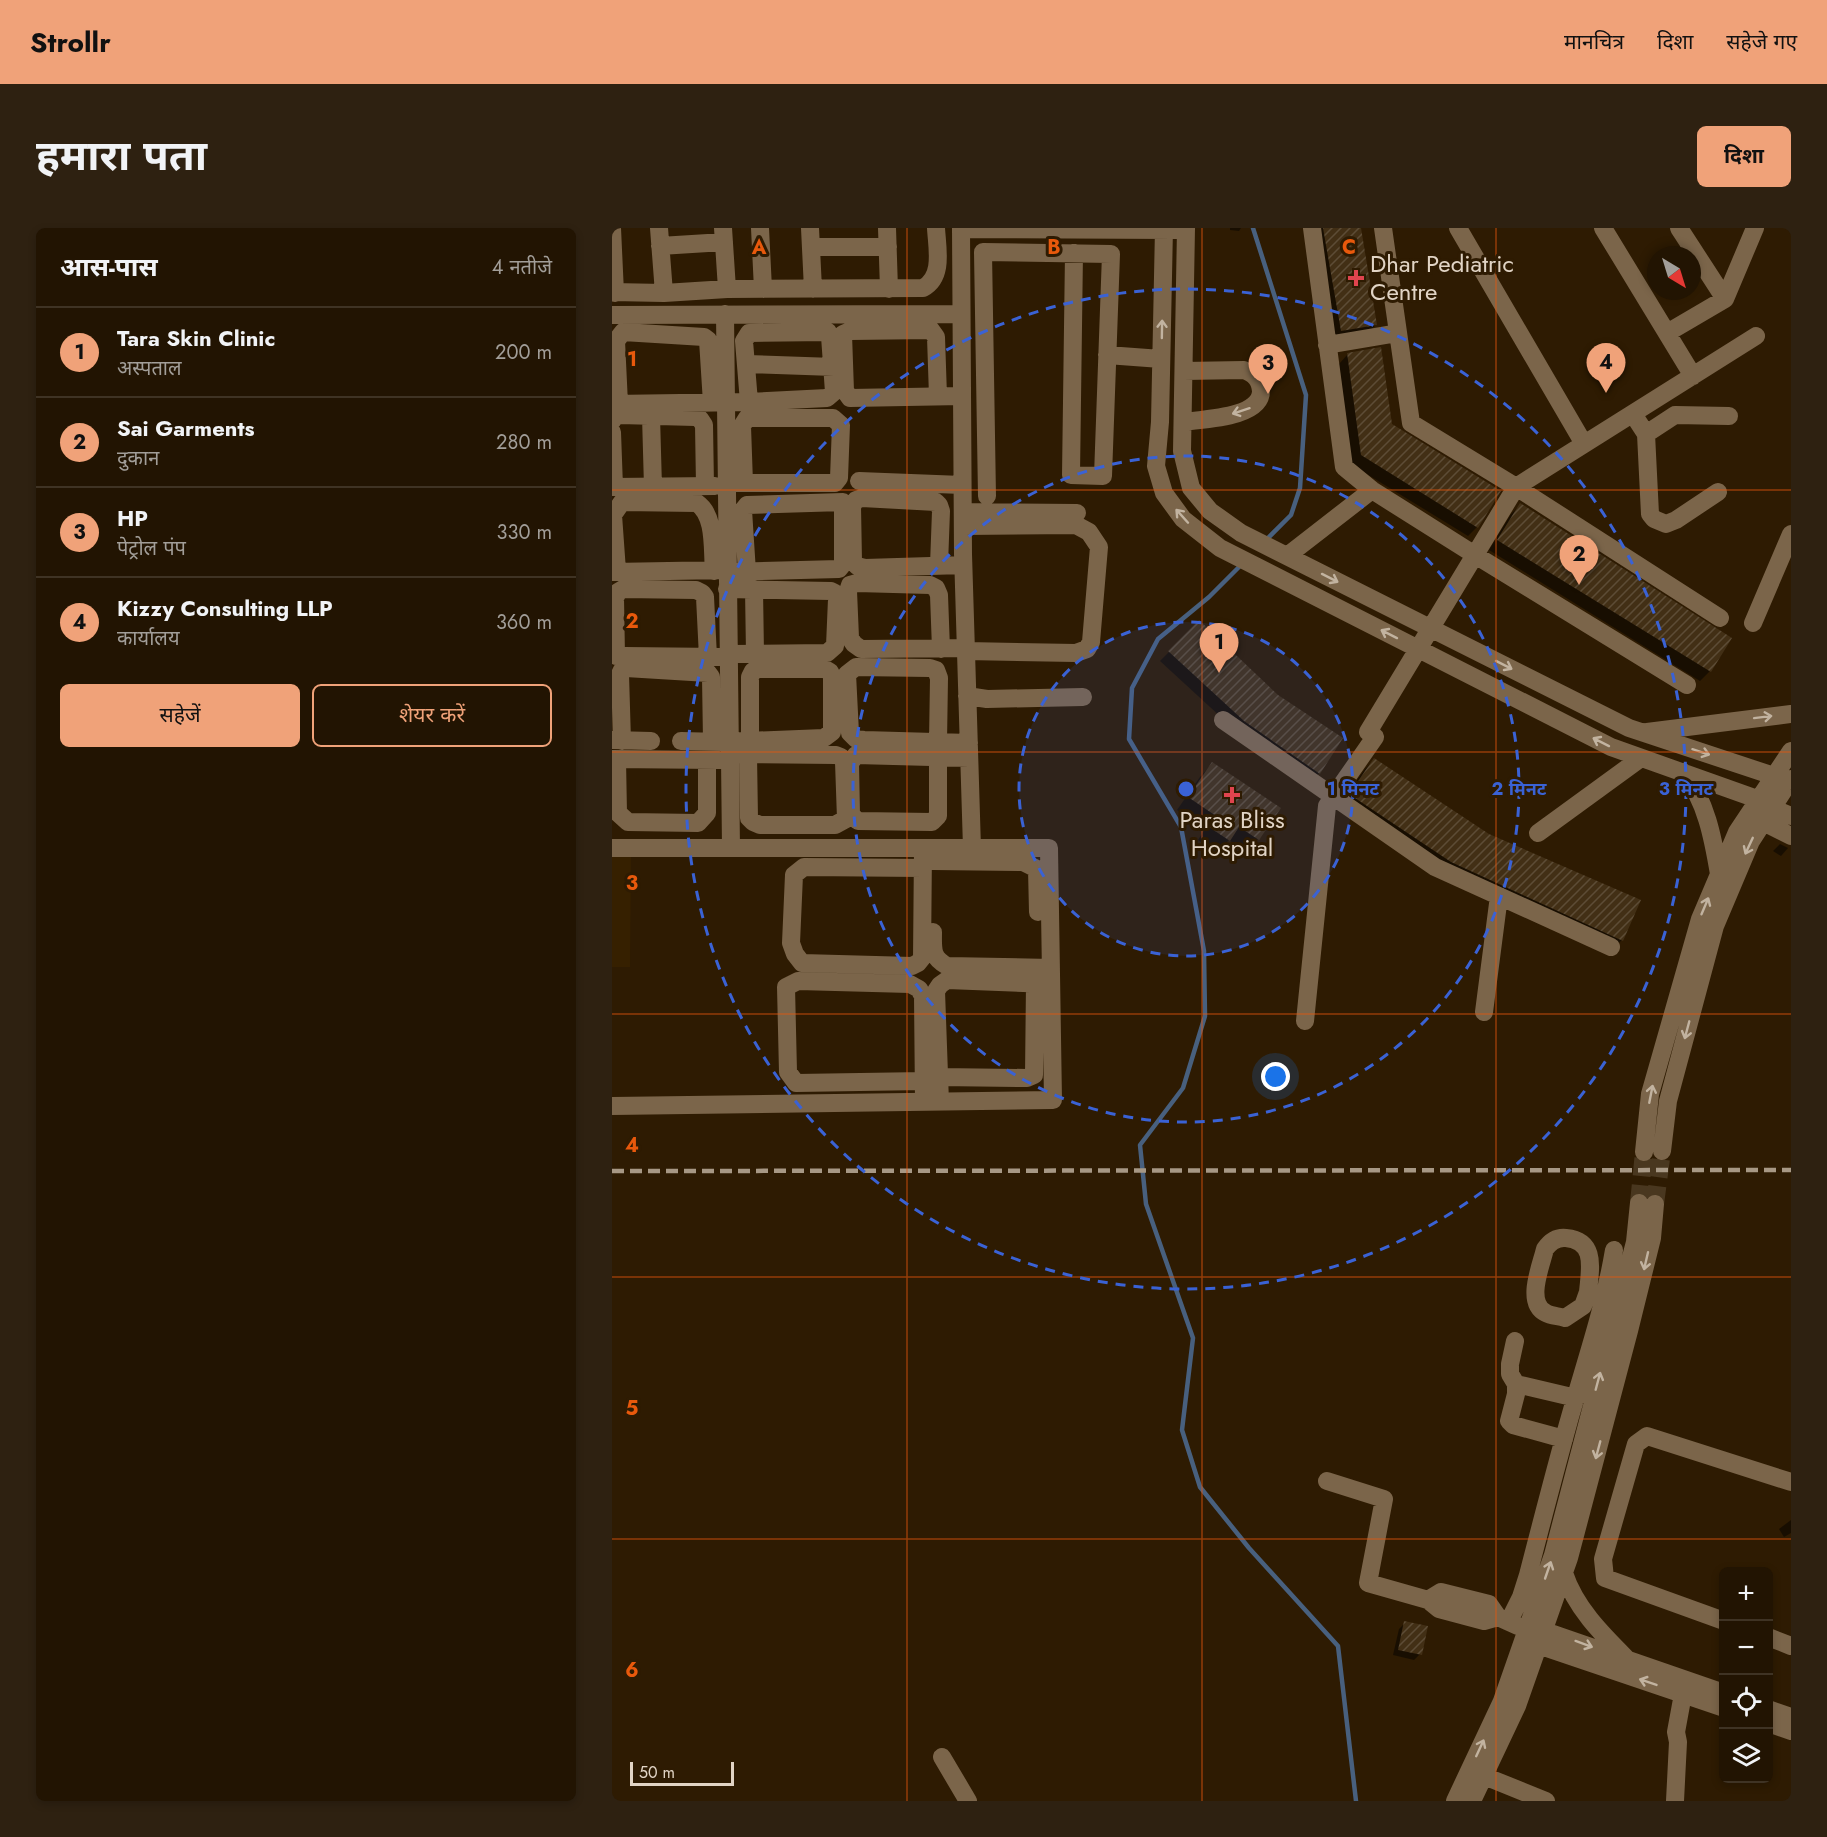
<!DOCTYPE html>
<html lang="hi">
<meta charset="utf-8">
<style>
body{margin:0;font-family:Jost,"Noto Sans Devanagari",sans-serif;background:#2e2111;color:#f1f3f6}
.controls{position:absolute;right:18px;bottom:18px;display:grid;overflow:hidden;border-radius:9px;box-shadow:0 3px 9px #0003}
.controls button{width:54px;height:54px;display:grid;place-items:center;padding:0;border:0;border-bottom:2px solid #3f3324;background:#221402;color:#f1f3f6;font:30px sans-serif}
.compass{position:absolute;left:1035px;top:18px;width:54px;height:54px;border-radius:50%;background:#221402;box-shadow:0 3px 9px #0003;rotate:142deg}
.scale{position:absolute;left:18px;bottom:15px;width:104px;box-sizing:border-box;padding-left:6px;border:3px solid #e1d4c5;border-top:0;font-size:16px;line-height:21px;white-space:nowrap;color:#e1d4c5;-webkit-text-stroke:4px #2e1b02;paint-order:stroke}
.you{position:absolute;left:664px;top:849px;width:21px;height:21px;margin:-15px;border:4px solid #fff;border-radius:50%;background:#1a73e8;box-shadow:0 0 0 9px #1a73e833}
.badge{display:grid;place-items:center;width:39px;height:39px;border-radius:50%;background:#f0a279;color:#111;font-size:20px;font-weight:700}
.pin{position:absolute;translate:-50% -50px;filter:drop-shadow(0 2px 3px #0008)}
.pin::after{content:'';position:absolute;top:32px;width:21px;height:18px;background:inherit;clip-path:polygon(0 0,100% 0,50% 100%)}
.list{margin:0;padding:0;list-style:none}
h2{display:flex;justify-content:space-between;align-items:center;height:78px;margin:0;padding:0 24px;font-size:26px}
h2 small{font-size:20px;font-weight:400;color:#a29e99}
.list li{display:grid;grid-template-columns:39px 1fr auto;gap:18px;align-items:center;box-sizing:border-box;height:90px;padding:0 24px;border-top:2px solid #3f3324}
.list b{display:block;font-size:22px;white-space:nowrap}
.list p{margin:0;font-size:20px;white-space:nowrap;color:#a29e99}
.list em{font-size:20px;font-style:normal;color:#a29e99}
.actions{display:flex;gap:12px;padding:18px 24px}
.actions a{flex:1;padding:14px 0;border:2px solid #f0a279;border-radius:9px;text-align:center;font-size:21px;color:#f0a279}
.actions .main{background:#f0a279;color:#111}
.icon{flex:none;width:33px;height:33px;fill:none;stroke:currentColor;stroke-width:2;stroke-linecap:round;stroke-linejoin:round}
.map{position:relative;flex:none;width:1179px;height:1573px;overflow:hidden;border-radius:9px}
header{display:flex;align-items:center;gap:36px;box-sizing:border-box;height:84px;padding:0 30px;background:#f0a279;color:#111}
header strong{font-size:28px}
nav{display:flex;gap:33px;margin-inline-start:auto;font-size:21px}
.intro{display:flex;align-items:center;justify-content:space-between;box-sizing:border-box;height:144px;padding:0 36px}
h1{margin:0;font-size:42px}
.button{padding:15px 27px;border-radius:9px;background:#f0a279;color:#111;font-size:21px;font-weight:700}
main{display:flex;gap:36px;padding:0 36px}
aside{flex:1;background:#221402;border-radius:9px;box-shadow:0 3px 9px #0003}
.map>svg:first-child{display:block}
.built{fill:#362000}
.shadow{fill:#0007}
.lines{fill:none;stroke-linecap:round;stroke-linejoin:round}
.stream{stroke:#48607e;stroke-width:4.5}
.building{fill:url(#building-hatch)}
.minor-tunnel{stroke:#49371f;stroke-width:18;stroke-dasharray:18 9;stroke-linecap:butt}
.minor{stroke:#7b654a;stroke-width:18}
.rail{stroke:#a79885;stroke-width:4.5;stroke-dasharray:12 6;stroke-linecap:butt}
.oneway{stroke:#c2b3a0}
.grid{fill:none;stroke:#e8590c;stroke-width:1.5;stroke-opacity:0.55}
.ring{fill:none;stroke:#3a62d5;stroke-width:3;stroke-dasharray:10 8}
.health-dot{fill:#e0444e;stroke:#2e1b02;stroke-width:2}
.labels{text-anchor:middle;stroke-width:6;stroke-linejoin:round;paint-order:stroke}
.poi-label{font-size:24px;fill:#e1d4c5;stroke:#2e1b02;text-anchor:start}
.grid-label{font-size:20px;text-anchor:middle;font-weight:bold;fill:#e8590c;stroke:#2e1b02;stroke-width:6;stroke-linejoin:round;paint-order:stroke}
.centre{fill:#3a62d5;stroke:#2e1b02;stroke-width:3}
.ring-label{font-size:18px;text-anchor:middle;font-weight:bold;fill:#3a62d5;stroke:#2e1b02;stroke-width:6;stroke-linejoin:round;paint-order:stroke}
</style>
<header>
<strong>Strollr</strong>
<nav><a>मानचित्र</a><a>दिशा</a><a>सहेजे गए</a></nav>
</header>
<div class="intro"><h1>हमारा पता</h1><a class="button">दिशा</a></div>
<main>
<aside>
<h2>आस-पास<small>4 नतीजे</small></h2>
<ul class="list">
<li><span class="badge">1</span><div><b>Tara Skin Clinic</b><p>अस्पताल</p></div><em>200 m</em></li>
<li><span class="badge">2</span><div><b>Sai Garments</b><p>दुकान</p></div><em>280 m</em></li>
<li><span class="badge">3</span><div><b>HP</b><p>पेट्रोल पंप</p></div><em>330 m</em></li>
<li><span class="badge">4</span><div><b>Kizzy Consulting LLP</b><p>कार्यालय</p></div><em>360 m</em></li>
</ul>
<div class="actions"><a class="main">सहेजें</a><a>शेयर करें</a></div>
</aside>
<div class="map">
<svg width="1179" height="1573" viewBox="0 0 1179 1573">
<defs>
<pattern id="building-hatch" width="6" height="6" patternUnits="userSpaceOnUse" patternTransform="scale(1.5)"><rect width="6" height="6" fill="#422f15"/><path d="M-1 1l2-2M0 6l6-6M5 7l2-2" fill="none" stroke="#5d4c36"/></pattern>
</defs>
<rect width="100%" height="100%" fill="#2e1b02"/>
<path class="built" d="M0,628h19l-1,111h-18z"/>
<path class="shadow" d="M618,0h11l-2,3 -9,-1z
M697,0h50l17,97 -13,12 -34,5z
M736,126l43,71 86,102 -9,9 -116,-71 -13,-101z
M908,277l210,134 -21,33 -9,9 -211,-131 22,-36z
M587,394l120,151 -9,9 -75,-52 -75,-69z
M762,532l248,180 -10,9 -170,-78 -101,-68 24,-34z
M600,536l46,75 -12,13 -17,-12 -12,12 -19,-12 7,-11 -28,-19 23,-33z
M1168,616l8,4 -7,8 -8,-5z
M1179,1292v13l-7,4 -5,-8z
M793,1395l15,31 -6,6 -21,-5 6,-26z"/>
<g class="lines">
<path class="stream" d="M641,0l53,167 -6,93 -9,27 -26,26
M630,336l-33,33 -51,42 -26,49 -3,51 52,88 23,124 1,65 -22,72 -43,57 6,59 47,134 -11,92 18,57 49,61 89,98 18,155"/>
</g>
<path class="building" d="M711,0h38l16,97 -36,6z
M769,119l11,77 109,67 -23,37 -117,-73 -14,-102z
M908,275l212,135 -21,34 -214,-132z
M587,392l79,75 65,43 -23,36 -76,-53 -76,-70z
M762,530l115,76 152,66 -18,41 -172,-79 -102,-68z
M600,534l69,46 -22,32 -20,-13 -9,14 -21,-14 7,-11 -28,-19z
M792,1393l24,5 -6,29 -24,-5z"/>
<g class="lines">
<path class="minor-tunnel" d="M1027,975l5,-51
M1043,976l7,-53"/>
<path class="minor" d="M0,0l3,65
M47,0l5,65
M111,0l4,61
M148,0l3,61
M198,0l3,61
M275,0l2,61
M349,0l2,326 9,294
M552,0l-4,194 -4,44 8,27 19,26 37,29 391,199 163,58
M574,0l-4,223 9,37 19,23 31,22 388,195 160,53
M700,0l32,239 28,23 103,65 212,130
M771,0l28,195 105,64 204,131
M846,0l126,216
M991,0l90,148
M1067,0l46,71
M349,1l214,1
M48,18l64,-4
M199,19h77
M0,64l52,1 63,-4 196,-1c21,-11 14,-40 13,-60
M113,86l6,534
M0,87l349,-1
M1055,105l58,-34 30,-71
M715,117l71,-12
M495,127l54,4
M134,136l88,3
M326,168l-2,-59 -5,-7 -81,1 -7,3 2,57 5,7 112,-2
M0,176l137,-2 78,-4 7,-6 -4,-56 -2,-4 -79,1 -5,8 5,61
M7,176l-3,-63 7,-9 81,5 4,3 4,63
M1021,186l13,20 4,80 4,5 12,5 10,-4 42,-28
M39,188l2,71
M0,193l3,-5 5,-1 75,2 5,2 4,6 1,61
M571,194c20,-3 78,-4 78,-31 -1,-12 -7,-17 -17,-21l-60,1
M0,204l2,55
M1034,206l29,-19 54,1
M247,253l103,4
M114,255h109l4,-5 2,-53 -8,-7h-86l-5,8 2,57
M0,259l103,-1
M375,268l-4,-244 128,2 -8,222 -32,-1 3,-222
M351,284l114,1
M351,298l113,-1 13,7 10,15 -8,95 -4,7 -11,4 -110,-2
M675,328l85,-66
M327,337l2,-54 -2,-6 -3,-3 -74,-4 -6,2 -4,6 1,55 4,5 8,2 98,-3
M5,343l-4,-56 9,-13 75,1c19,13 15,47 17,68
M0,344l113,-2
M115,344l112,-3 4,-5v-62l-96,3 -4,5 4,62
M115,361l104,2 4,2 2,6 -2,47 -8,7 -99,1
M142,361l1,65
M1141,395l38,-89
M329,421l-2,-54 -3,-7 -6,-3 -73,-2 -7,2 -2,6 2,47 4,6 7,5 105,-1
M4,428l-1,-58 3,-6 5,-3 73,1 6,3 3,4 3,60
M13,428l96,1
M355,468l20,3 96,-2
M611,492l212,147 176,80
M756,504l148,-245 240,-151
M1035,504l144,-18
M0,512l39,1
M10,513l-2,-67 2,-4 4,-2 82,5 3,4 1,64
M69,513l41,1 102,-4 8,-6v-56l-2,-4 -5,-3h-68l-4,2 -3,6v63
M326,514l1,-64 -3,-8 -6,-2 -74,-1 -9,7 3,59 6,6 8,1 105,3
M118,526l106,1 5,2 3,5 2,57 -11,6h-75l-7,-3 -4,-4 -1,-63
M326,529v59l-6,6 -74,-1 -7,-6 -1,-52 6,-8 113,3
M0,531l107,1
M5,532l1,53 10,9 70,1 9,-10v-53
M1071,544c23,28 30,66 36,102
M1160,580l19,8
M1151,594l28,14
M926,605l103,-75
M0,620h437l4,252 -441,6
M321,633l90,1 14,7 1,43
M311,640l-119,-1 -10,8 -3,68 4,11 7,9 110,3 6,-3 4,-5 1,-110
M321,704c0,17 -2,25 14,34l104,2
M872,784l15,-116
M693,793l22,-215 48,-69
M327,849l88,1 7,-3 1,-92
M312,874l-1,-106 -4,-7 -9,-5 -112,-3 -12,6 2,85 8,11 128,-2
M328,874l-4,-111 4,-6 7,-5 104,4
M1050,923l6,-50 47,-175 36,-85 40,-62
M1032,924l6,-58 50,-175 37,-87 54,-81
M976,1064c2,-23 9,-51 -22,-54 -9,-1 -16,4 -21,11 -4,17 -20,54 1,64 5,3 13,3 19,5l18,-12 5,-14 17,6
M903,1113l-5,23v10l6,10v10l-7,27 4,4 51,14
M904,1156l60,14
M715,1253l57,18 -16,84 60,17
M952,1345c11,34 37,60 62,85
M886,1389l-9,-13 -48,-12 -13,8 11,9 45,12 14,-4 20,9
M897,1393l12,-24 7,-22c13,-50 26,-101 40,-151 16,-58 36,-114 46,-174
M1112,1393l-119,-43 -2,-19 33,-115 11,-8 144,46
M921,1399l191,66
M1156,1409l23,9
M917,1414l195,66
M1156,1481l23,8
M1156,1495l23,8
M330,1529l26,44
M872,1548l62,25
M843,1573l47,-100 51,-146 82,-313 4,-39
M860,1573l45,-95 52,-148 60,-227 23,-93 3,-34
M1063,1573l3,-59 -2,-10 7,-38"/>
<path class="rail" d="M0,943l1179,-1"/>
</g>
<defs><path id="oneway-shaft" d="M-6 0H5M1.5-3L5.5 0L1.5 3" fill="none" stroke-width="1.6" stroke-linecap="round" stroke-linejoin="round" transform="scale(1.5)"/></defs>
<g class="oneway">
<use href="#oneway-shaft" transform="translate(550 101) rotate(-89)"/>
<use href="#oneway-shaft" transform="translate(629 183) rotate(162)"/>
<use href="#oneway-shaft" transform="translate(570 288) rotate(-132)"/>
<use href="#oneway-shaft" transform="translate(718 350) rotate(27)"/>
<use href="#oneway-shaft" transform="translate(777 406) rotate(-153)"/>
<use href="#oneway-shaft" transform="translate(892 437) rotate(27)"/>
<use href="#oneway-shaft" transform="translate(1151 489) rotate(-7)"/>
<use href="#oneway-shaft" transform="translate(989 514) rotate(-153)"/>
<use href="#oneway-shaft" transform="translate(1089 524) rotate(18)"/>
<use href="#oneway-shaft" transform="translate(1137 618) rotate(115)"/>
<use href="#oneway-shaft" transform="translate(1093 678) rotate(-67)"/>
<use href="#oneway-shaft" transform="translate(1075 802) rotate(105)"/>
<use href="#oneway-shaft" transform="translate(1039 866) rotate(-79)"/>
<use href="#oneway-shaft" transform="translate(1034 1033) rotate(103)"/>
<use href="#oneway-shaft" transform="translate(986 1153) rotate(-75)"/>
<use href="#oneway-shaft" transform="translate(986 1222) rotate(105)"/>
<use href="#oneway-shaft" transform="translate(936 1342) rotate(-71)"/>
<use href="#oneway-shaft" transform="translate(972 1416) rotate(20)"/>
<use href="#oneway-shaft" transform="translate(1036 1454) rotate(-161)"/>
<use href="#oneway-shaft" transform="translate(868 1520) rotate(-65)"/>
</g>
<path class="grid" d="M295,0v1573M590,0v1573M884,0v1573M0,262h1179M0,524h1179M0,786h1179M0,1049h1179M0,1311h1179"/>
<circle cx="574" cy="561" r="167" fill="#3a62d5" fill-opacity=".12"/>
<g class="ring">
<circle cx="574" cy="561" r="167"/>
<circle cx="574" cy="561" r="333"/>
<circle cx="574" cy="561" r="500"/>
</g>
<g class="health-dot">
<path d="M741 41h6v6h6v6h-6v6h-6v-6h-6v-6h6z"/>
<path d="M617 558h6v6h6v6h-6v6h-6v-6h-6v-6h6z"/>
</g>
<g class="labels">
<g class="poi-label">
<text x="758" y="44">Dhar Pediatric<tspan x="758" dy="28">Centre</tspan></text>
<text x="620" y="600" text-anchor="middle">Paras Bliss<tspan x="620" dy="28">Hospital</tspan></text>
</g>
</g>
<g class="grid-label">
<text x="147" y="26">A</text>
<text x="442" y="26">B</text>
<text x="737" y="26">C</text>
<text x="20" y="138">1</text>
<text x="20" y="400">2</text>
<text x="20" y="662">3</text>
<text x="20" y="924">4</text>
<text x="20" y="1187">5</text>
<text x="20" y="1449">6</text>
</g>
<circle cx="574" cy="561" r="9" class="centre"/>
<g class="ring-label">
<text x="741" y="567">1 मिनट</text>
<text x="907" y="567">2 मिनट</text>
<text x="1074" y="567">3 मिनट</text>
</g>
</svg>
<div class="controls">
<button>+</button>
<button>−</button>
<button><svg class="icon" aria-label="locate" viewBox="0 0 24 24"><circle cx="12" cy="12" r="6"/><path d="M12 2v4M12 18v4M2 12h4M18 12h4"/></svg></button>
<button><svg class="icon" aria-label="layers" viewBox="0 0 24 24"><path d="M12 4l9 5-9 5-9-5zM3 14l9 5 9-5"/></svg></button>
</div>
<svg class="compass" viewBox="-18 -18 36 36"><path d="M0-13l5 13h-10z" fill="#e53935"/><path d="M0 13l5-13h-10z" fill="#a29e99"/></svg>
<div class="scale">50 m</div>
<div class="you"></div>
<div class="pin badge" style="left:607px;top:445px">1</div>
<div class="pin badge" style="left:967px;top:357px">2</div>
<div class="pin badge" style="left:656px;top:166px">3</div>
<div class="pin badge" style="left:994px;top:165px">4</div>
</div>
</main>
